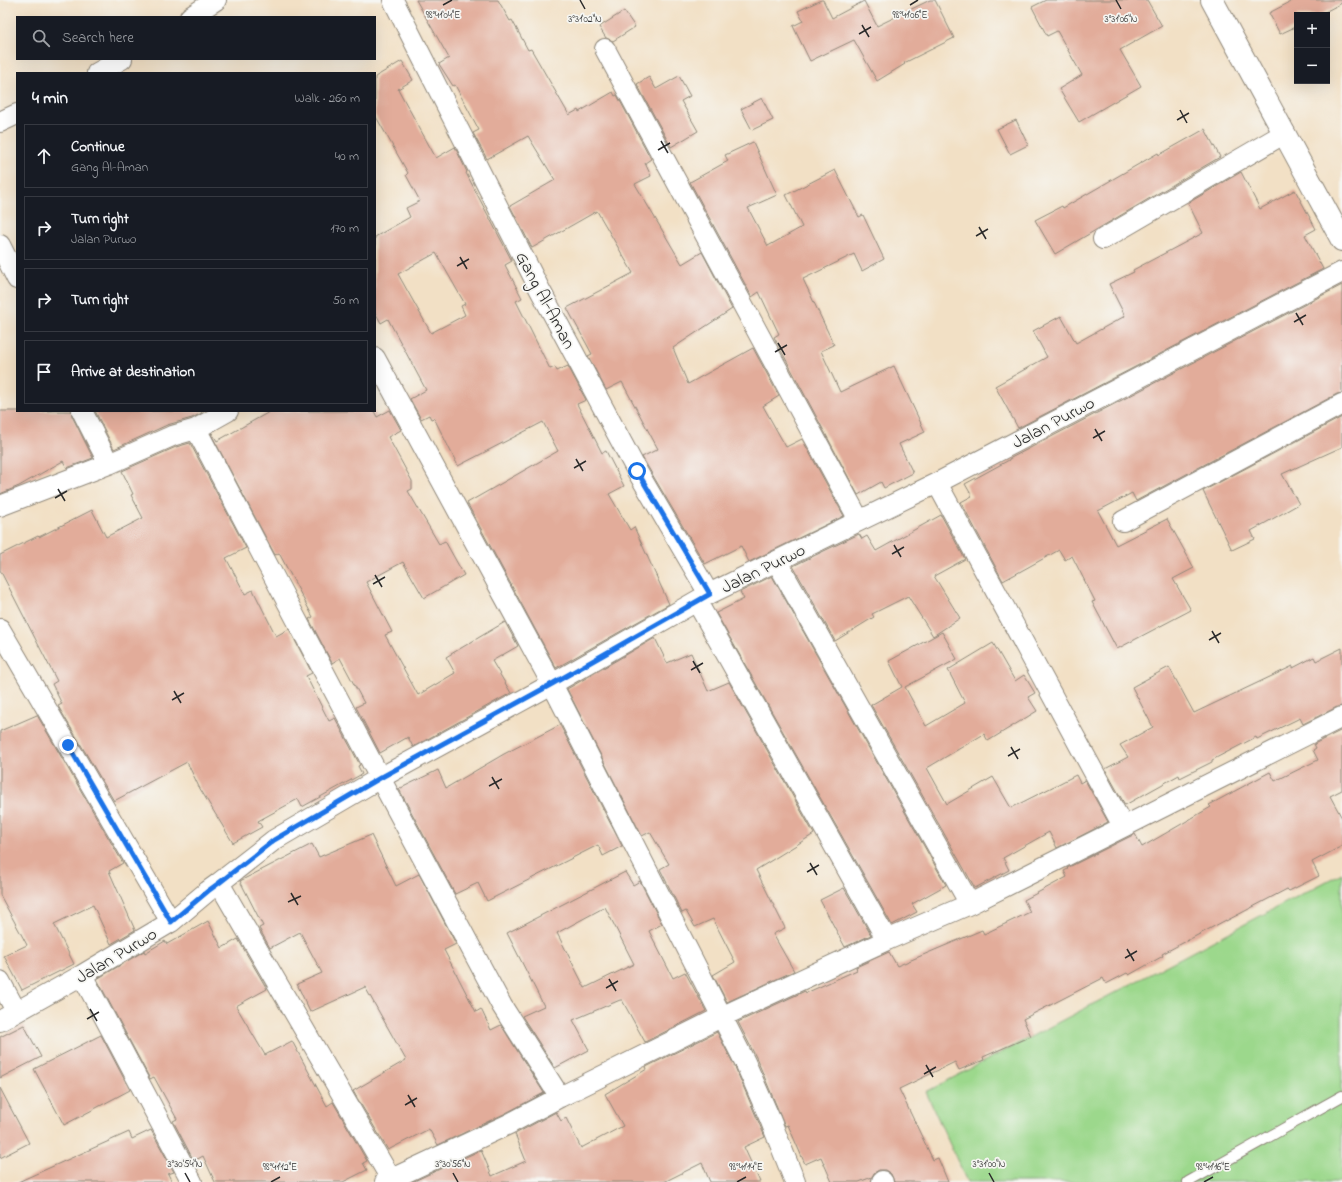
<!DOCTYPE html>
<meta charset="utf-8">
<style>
body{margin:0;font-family:"Indie Flower",sans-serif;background:#20242c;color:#f1f3f6}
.controls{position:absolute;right:12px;top:12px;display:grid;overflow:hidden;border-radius:0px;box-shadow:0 4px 16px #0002}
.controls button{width:36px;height:36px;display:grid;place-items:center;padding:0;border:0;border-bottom:1px solid #363941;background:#171b24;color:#f1f3f6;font:20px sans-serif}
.stop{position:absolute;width:12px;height:12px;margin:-9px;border:3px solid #1a73e8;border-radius:50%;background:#fff}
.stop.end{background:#1a73e8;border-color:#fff;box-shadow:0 1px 4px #0008}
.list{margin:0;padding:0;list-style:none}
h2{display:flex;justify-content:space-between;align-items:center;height:52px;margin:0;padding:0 16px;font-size:17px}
h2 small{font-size:13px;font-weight:400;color:#9ea1a6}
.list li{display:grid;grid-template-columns:26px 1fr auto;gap:12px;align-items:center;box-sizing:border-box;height:64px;margin:0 8px 8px;padding:0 8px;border:1px solid #363941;border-radius:0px}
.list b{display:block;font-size:15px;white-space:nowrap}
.list p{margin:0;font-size:13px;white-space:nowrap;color:#9ea1a6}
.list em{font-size:13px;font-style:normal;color:#9ea1a6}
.icon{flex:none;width:22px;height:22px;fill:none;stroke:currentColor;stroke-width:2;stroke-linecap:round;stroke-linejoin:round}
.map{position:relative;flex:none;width:1342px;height:1182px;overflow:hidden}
.search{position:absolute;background:#171b24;box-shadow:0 4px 16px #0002;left:16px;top:16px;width:360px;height:44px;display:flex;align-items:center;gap:10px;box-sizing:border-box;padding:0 14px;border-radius:0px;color:#9ea1a6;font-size:15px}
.panel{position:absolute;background:#171b24;box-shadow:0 4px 16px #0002;left:16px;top:72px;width:360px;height:340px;border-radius:0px}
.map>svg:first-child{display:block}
.green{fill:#9cd88c;stroke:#64825c}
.building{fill:#e2ac9a;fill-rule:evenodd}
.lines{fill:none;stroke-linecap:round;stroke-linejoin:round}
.service-casing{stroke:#8e8678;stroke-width:12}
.minor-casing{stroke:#8e8678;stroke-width:22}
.tertiary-casing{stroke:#8e8678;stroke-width:24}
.service{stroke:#fff;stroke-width:10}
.minor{stroke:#fff;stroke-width:20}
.tertiary{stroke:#fff;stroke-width:22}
.route{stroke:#1a73e8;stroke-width:5}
.ticks{fill:none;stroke:#2b2b2b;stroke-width:1.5}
.labels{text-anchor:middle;stroke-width:3.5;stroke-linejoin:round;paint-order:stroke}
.street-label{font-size:18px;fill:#2b2b2b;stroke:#f6f6f2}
.ticks-label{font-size:10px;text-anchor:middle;fill:#2b2b2b;stroke:#f6f6f2;stroke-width:3.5;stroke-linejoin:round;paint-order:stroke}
</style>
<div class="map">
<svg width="1342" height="1182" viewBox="0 0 1342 1182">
<rect width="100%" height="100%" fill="#f6f6f2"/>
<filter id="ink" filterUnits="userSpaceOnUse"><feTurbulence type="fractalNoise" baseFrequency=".025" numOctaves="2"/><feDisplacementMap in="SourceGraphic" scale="8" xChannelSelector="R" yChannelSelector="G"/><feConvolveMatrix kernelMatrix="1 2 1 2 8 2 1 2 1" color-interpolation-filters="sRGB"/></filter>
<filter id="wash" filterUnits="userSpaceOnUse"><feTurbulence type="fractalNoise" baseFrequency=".012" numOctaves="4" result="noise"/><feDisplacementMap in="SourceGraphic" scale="16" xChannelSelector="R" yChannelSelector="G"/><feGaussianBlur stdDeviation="0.9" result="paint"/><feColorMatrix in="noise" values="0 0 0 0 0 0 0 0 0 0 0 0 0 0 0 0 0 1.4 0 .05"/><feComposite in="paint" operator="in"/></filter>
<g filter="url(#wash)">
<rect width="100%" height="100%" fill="#f2e0c5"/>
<path class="green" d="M1342,873v309h-375l-41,-90z"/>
<g id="blocks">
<path class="building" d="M416,0h82l12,21 2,-1 16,30 3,-1 38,66 9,-5 1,2 34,-20 2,4 2,-1 34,64 -6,4 6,13 -16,8 47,80 20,-12 30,57 -59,39 15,36 65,-36 26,48 -16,10 23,41 16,-8 42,77 -95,46 -8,-16 -36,18 -63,-107 16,-8 -36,-67 -16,8 -18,-34 4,-2 -25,-46 66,-35 -36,-62 -65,37 -22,-42 45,-26 -27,-44 -41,23 -14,-26 6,-3 -24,-45 -2,1 -14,-22 10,-6z
M821,0h2l9,18 32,-17 13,25 53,-26h5l19,38 -50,25 1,1 -28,17 -23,-41 -44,21 -17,-35 10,-5 -5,-10z
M1046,0h101l15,26 -42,24 21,36 -62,36 -20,-33 23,-14 -25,-44 -10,5 -15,-29z
M1294,0h48v3l-23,12h-22v11l-17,8 -11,-21z
M624,11l11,16 -22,14 -7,-3 -7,-11z
M402,61l11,19 -15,9 38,69 19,-11 12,25 -1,1 46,88 -7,4 17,33 -6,3 34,68 5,-2 2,4 11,-5 18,34 -9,4 25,49 4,-2 18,35 -15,8 21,36 4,-3 35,77 -113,64 -89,-165 91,-52 -15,-29 -85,44 -24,-48 -3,1 -2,-4 -8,4 -11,-20 16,-9 -38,-71 -7,4 -6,-11v-75l35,-20 -4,-9 14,-7 -14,-26 2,-2 -33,-58v-38zM436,253l29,51 -4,2 4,9 -34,18 -33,-59z
M679,76l11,20 -9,5 17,30 -27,16 -34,-63 12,-7 7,12z
M762,98l11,22 -21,10 -11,-21z
M1016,120l12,25 -18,9 -13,-25z
M1205,129l15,28 -165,97 -20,-34 27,-14 1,2 95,-55 1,2z
M753,142l24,53 -29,13 20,38 34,-19 -16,-32 49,-25 24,47 4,-2 21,44 -22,12 -8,-17 -51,25 31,66 -13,6 19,41 54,-26 31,66 -26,12 14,29 -29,15 -3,-6 -23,13 -84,-158 5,-3 -20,-42 -7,5 -62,-115 38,-21 -3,-6z
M1241,172l19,37 35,-19 21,39 -11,6 18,34 -305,159 -23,-42 52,-29 -14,-26 28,-15 15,27 49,-27 -16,-32 25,-12 -1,-2 70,-37 -15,-30z
M1342,285v108l-5,1 -201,107 -4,-8 -34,18 18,34 51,-26 27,49 -21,11 18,31 -74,39 -25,-47 3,-1 -23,-45 -7,4 -6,-10 -56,31 -42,-79 11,-6 -7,-12 44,-24v-1z
M390,410l11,20 -13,7 24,44v8l-4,2 31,53 6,-3 19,34 -40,23 -21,-36 -37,20 26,50 -7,3 33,60 37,-22 -9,-16 59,-35 13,24 -26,15 19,32 -98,54 -5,-10 -28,16 -24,-46 8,-4 -24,-45 -8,5 -23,-44 4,-2 -34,-64 -4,2 -64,-121 1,-1 5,8 54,-30h103l3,6z
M0,411h71l1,5 21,42 -26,10 -4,-7 -44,25 -19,8z
M95,411h106l1,2 -10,5 -25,7 -53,24z
M1342,417v30l-60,27 17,30 -48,27 4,8 -23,11 -29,-59z
M190,443l56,105 -20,10 19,36 8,-4 23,46 13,-7 23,44 -6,3 23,45 6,-3 25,47 -2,1 4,8 -60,33 -4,-8 -40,22 4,6 -29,16 -34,-56 -12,-25 -73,39 -56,-95 4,-2 -10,-20 5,-3 -57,-111v-15l38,-19 1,1 53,-27 14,27 37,-19 -12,-23 2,-1 -11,-23 54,-24z
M941,515l24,44 -31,17 26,42 -27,18 -25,-40 -36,18 2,3 -39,24 -42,-75 66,-32 3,5 5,-3 9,15z
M772,576l174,309 -34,19 5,8 -25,13 -176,-312 28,-14 -4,-7z
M942,632l15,27 -52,28 21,39 39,-23 -17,-33 45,-27 22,38 9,-6 11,18 -7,4 9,14 -49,30 -4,-7 -57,34 20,36 46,-27 18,31 65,-33 4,8 5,-3 23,42 -51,26 -8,-16 -46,26 6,12 -34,18 -104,-183 31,-18 -13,-26z
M655,638l12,25 24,-10 17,38 21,-9 85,152 -58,36 29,58 -12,6 21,37 -67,31 -14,-27 22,-13 -22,-43 -18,8 -9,-16 -4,2 -22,-44 9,-5 -19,-32 -8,4 -75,-147z
M1342,648v58l-5,1 -34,17 -3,-6 -43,21 -1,-2 -44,23v2l-32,16 -1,-3 -54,30 -20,-36 23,-12 -8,-12 33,-18 -21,-40 37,-20 25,46 99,-47v2l21,-11 2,4z
M37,715l86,148 -14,8 26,59 -24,14 -18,-39 -39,19 20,40 -52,26 -18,-34 23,-11 -27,-50v-164z
M560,725l62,121 -19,10 -5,-11 -111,56 -9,-18 -23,11 -56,-105 39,-19 8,18 58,-34z
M1342,730v60l-12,6 12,22v28l-30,16 7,14 -30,15 -2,-2 -61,32v-1l-64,34 1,2 -34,19 -2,-2 -21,11 -3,-6 -80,41 8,17 -48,21 1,3 -25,10 -4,-8 -56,27 34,71 5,-2 10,24h-54l-3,-8 -6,-4h-6l-5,3 -2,4 -13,5h-27l-11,-25 -16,7 -17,-39 -3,1 -29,-69 -18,-35 67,-31 1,2 51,-23 -1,-3 33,-15 8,14 85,-36 2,4 46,-22 -6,-12 43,-23 -3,-6 4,-2 -1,-1 68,-34 7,13 69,-40 -2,-2 61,-33 5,9 43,-21 -5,-10 3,-2 -2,-4z
M371,835l25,51 23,-12 37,70 -12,6 32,62 5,-3 10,21 10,-5 43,68 -40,21 -66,31 -9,-16 -41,21 -35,-59 53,-31 -41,-73 -55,25 -13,-28 25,-11 -22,-41 -30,16 -11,-20 4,-2 -23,-45 72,-37 7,13z
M625,872l8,13 7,-4 22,43 -13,7 24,47 12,-6 21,39 -61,31 -23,-42h-2l-47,20 16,30 -34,18 -33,-52 22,-10 -37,-73zM605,907l29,57 -49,24 -28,-55z
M844,888l27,47 -26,12 -25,-47z
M208,921l14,27 16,-9 29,50 -31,17 29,49 27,-14 35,65 6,-4 34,59 -4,2 4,7 -24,12h-128l-12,-26 -9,5 -21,-40 4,-2 -23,-42 -4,2 -53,-100 47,-28 1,2 20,-12 2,3z
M24,1025l17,32 -41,21v-41z
M717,1032l18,35 30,70 -21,10 16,35h-50l-8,-19 -38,19h-252l69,-32 11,26 34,-15 -11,-27 41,-22 5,9 5,-3 15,30 42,-22 -18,-32 42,-25 -1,-2z
M101,1035l29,55 -66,35 -30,-56z
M0,1088l29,55 -29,15z
M151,1130l23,42 -6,2 4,8h-154l111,-50 3,7z"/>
</g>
</g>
<g filter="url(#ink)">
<use href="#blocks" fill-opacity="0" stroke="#8e8678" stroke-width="1"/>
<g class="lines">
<defs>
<path id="service" d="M1188,1182l154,-86"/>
<path id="minor" d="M393,0l146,288 98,183 72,123
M190,17l26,-17
M605,49l254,471
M97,73l25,-14
M0,122l17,-8
M1103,239l182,-106
M0,245l17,34
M375,358l177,326 193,378 25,57 25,63
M82,411l27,53
M196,429l32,-18
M937,483l186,343
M0,506l109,-42 63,-28 24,-7 184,349 122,228 58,91
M1123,521l219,-117
M777,562l193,342
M697,602l190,338
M0,629l171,293
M219,883l172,296
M82,975l110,207
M0,981l16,30
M0,1021l82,-46 89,-53 37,-31 11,-8 55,-43 106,-62 172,-94 157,-90 228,-111 405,-211
M882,1181l1,1
M385,1182l124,-58 51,-27 161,-80 166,-77 83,-36 372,-187"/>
<path id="tertiary" d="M1212,0l130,240"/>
</defs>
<use href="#service" class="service-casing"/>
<use href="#minor" class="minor-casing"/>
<use href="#tertiary" class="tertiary-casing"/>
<use href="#service" class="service"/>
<use href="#minor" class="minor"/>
<use href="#tertiary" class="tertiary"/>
</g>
</g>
<g class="lines" filter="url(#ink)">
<path class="route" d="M68,745l103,177 37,-31 11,-8 55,-43 106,-62 172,-94 158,-90 -73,-123"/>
</g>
<path class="ticks" d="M580,0l5,9M1116,0l5,9M443,5l9,-5M910,5l8,-5M862,25l7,12M859,34l12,-7M1180,110l7,13M1177,120l12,-7M661,141l7,12M658,150l12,-7M979,227l7,12M976,236l12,-7M460,257l7,12M457,266l12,-7M1296,313l7,12M1294,322l12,-7M778,343l7,12M775,352l12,-7M1095,429l7,12M1093,438l12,-7M576,459l7,12M574,468l12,-7M58,489l7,12M55,498l12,-7M894,545l7,12M892,554l12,-7M375,575l7,12M373,584l12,-7M1212,631l7,12M1209,640l12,-7M693,661l7,12M691,670l12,-7M174,691l7,12M172,700l12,-7M1011,747l7,12M1008,756l12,-7M492,777l7,12M489,786l13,-7M810,863l7,12M807,872l12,-7M291,893l7,12M288,902l13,-6M1127,949l7,12M1125,958l12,-7M609,979l7,12M606,988l12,-7M90,1009l7,12M87,1019l12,-7M926,1065l7,12M924,1074l12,-7M408,1095l7,12M405,1105l12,-7M185,1173l5,9M453,1173l5,9M989,1173l5,9M271,1182l9,-5M737,1182l9,-5M1204,1182l9,-5"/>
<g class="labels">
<g class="street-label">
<text transform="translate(546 300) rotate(62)" y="6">Gang Al-Aman</text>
<text transform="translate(1053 422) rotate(-28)" y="6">Jalan Purwo</text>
<text transform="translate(763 568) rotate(-26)" y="6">Jalan Purwo</text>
<text transform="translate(116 955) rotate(-31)" y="6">Jalan Purwo</text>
</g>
</g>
<g class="ticks-label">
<text x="443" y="18">98°41'04"E</text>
<text x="910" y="18">98°41'06"E</text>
<text x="585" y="22">3°31'02"N</text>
<text x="1121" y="22">3°31'06"N</text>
<text x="185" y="1167">3°30'54"N</text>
<text x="453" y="1167">3°30'56"N</text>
<text x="989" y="1167">3°31'00"N</text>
<text x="280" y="1170">98°41'12"E</text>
<text x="746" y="1170">98°41'14"E</text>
<text x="1213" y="1170">98°41'16"E</text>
</g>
</svg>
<div class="controls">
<button>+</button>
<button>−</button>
</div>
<div class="stop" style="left:637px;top:471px"></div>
<div class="stop end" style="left:68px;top:745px"></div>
<div class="search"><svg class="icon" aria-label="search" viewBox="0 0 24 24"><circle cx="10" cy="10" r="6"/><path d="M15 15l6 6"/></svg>Search here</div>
<section class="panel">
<h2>4 min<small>Walk · 260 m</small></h2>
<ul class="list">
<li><svg class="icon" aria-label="ahead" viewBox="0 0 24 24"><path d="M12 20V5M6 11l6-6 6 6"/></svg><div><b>Continue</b><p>Gang Al-Aman</p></div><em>40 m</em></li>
<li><svg class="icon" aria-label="right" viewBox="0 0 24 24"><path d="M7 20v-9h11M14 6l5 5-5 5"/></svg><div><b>Turn right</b><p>Jalan Purwo</p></div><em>170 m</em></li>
<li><svg class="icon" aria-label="right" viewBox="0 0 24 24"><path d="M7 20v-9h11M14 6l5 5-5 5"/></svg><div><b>Turn right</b></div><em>50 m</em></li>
<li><svg class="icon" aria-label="arrive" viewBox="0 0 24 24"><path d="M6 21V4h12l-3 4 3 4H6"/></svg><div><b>Arrive at destination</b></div></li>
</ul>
</section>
</div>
